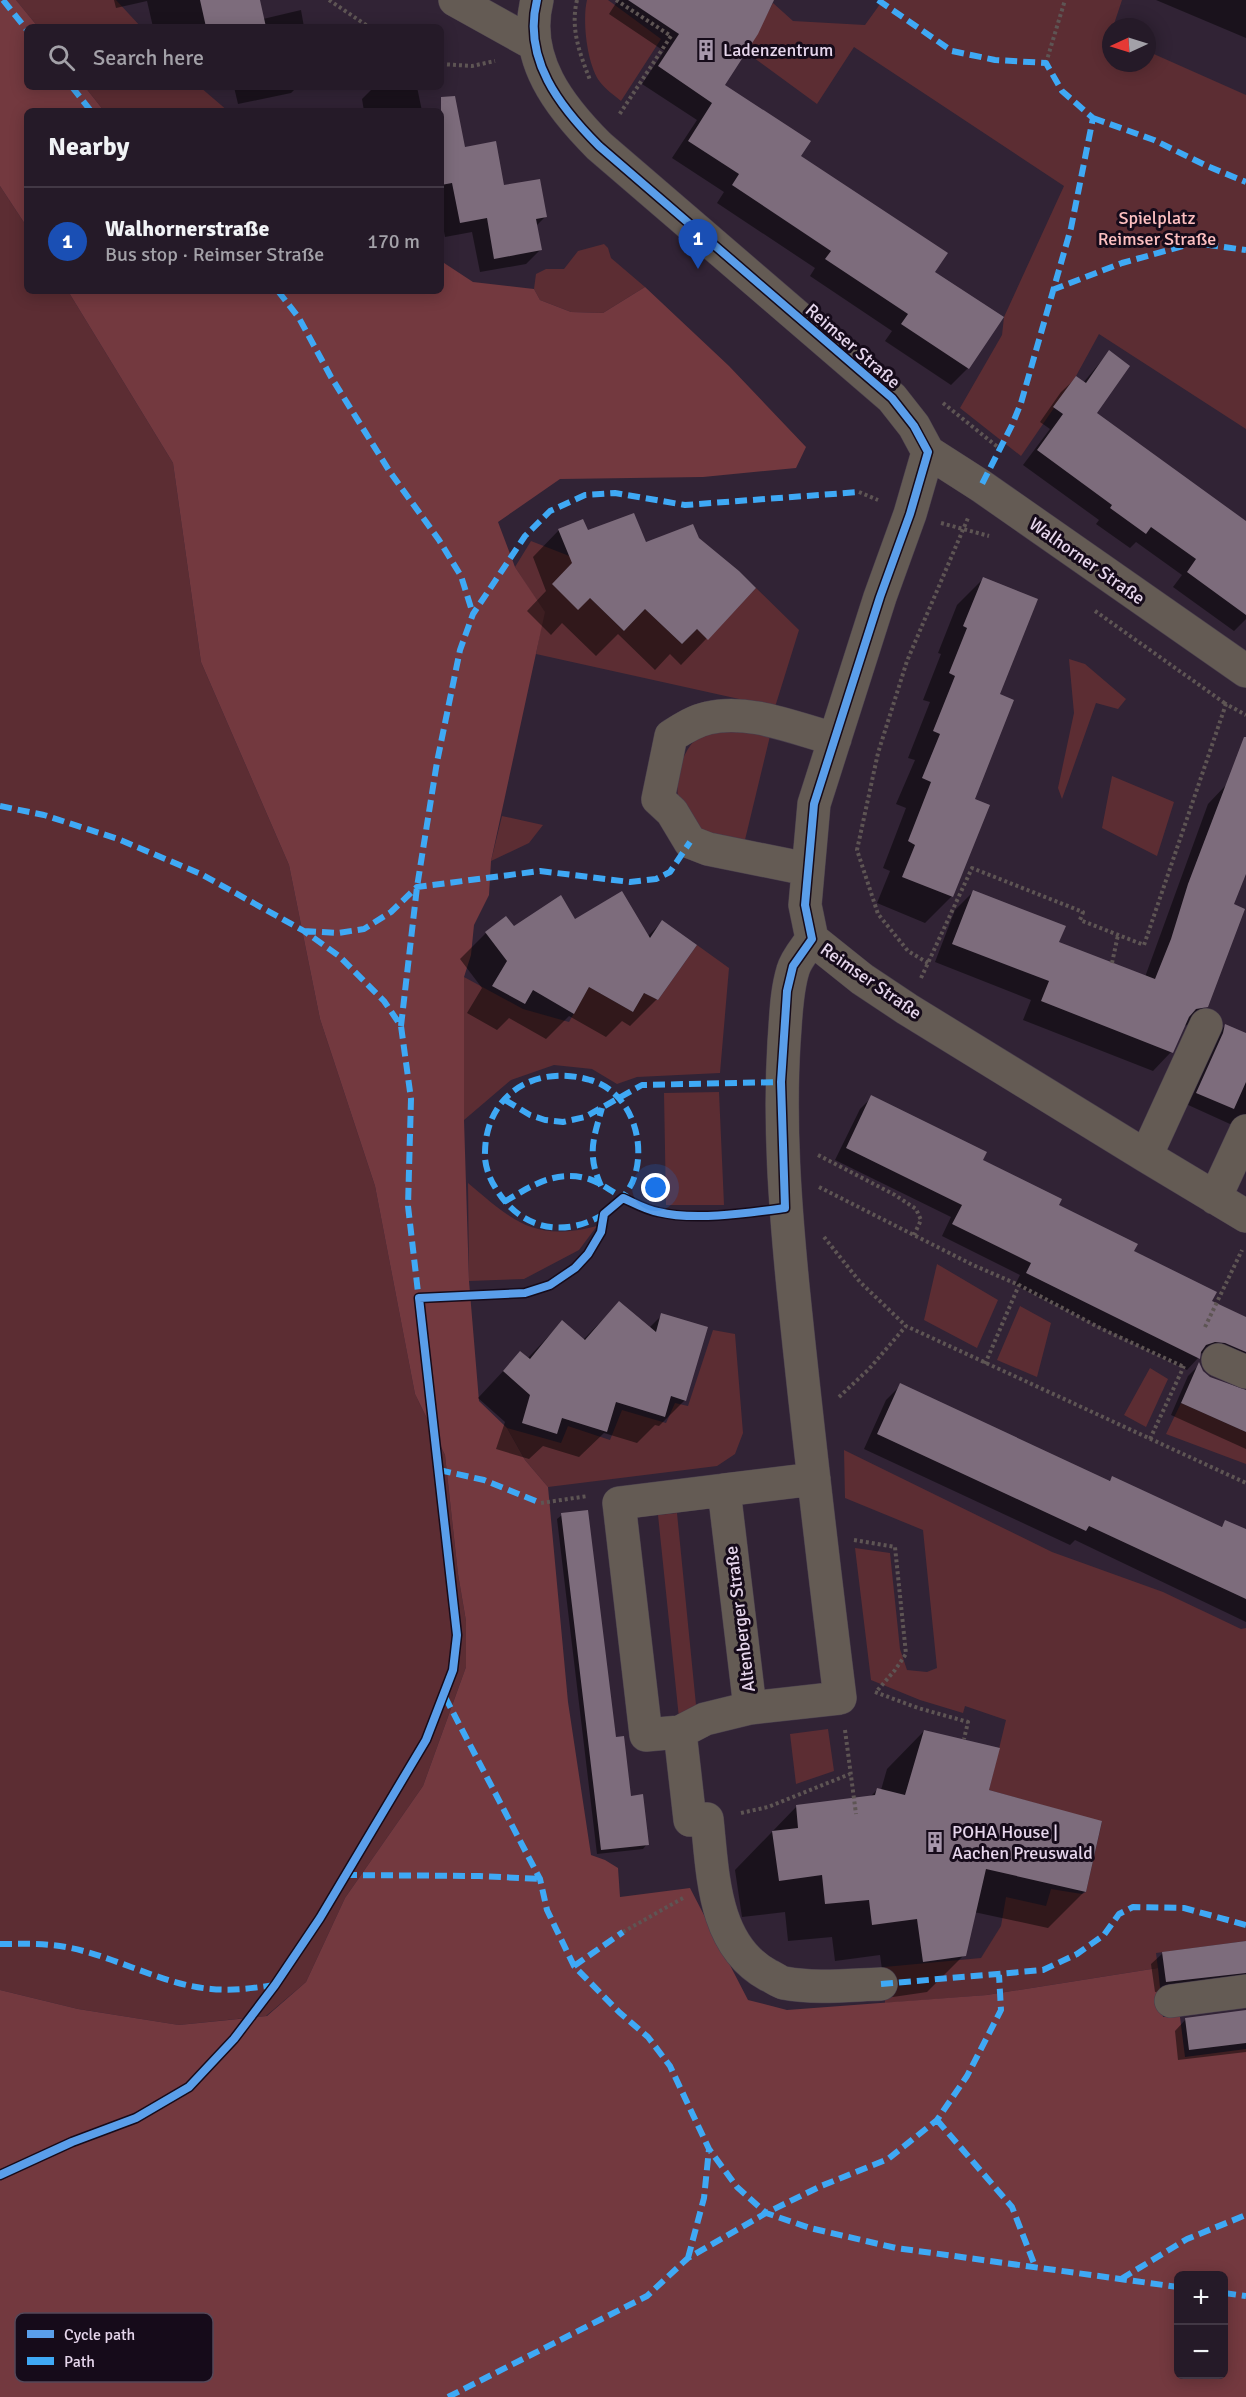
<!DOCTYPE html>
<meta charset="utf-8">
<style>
body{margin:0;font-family:Signika,sans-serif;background:#312734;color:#f1f3f6}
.controls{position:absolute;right:18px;bottom:18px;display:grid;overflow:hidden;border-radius:9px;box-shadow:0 3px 15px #0003}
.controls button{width:54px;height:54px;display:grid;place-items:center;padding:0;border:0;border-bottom:2px solid #423845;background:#251a28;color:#f1f3f6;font:30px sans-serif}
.compass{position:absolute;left:1102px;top:18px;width:54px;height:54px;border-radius:50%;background:#251a28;box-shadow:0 3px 15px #0003;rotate:266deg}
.you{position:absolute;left:656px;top:1188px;width:21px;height:21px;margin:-15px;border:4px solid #fff;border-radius:50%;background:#1a73e8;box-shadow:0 0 0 9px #1a73e833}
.badge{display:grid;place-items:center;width:39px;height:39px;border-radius:50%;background:#1a73e8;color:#fff;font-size:20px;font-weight:700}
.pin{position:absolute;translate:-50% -50px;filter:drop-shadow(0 2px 3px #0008)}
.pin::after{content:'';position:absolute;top:32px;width:21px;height:18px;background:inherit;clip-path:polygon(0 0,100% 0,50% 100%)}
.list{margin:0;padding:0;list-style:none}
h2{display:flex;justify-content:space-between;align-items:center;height:78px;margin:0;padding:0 24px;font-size:26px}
h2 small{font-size:20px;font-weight:400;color:#a3a1a8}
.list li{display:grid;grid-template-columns:39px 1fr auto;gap:18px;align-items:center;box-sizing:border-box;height:108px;padding:0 24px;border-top:2px solid #423845}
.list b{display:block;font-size:22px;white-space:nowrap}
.list p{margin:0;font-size:20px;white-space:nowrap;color:#a3a1a8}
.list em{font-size:20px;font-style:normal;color:#a3a1a8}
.icon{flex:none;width:33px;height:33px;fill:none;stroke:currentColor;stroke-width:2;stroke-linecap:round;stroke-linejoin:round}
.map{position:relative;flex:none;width:1246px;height:2397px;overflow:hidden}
.search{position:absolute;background:#251a28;box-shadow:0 3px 15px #0003;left:24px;top:24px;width:420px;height:66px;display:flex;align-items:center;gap:15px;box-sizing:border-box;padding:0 21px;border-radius:9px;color:#a3a1a8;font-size:22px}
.panel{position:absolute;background:#251a28;box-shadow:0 3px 15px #0003;left:24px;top:108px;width:420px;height:186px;border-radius:9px}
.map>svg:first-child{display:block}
.green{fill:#5c2d33}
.forest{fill:#73393f;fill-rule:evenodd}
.shadow{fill:#0007}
.building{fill:#7d6c7c}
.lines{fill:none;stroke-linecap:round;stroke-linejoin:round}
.minor-casing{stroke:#493e4d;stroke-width:34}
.path{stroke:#5e5554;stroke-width:4;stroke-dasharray:3 3;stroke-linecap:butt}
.minor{stroke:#645b54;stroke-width:33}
.quiet{stroke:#3fa9f5;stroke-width:6;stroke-dasharray:12 6;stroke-linecap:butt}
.cycleway-casing{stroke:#160b1a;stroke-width:11}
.cycleway{stroke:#5a9eea;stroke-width:8}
.labels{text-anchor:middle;stroke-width:6;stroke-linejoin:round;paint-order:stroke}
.poi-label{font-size:18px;fill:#e6d6ec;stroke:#160b1a;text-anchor:start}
.park-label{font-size:18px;fill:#fec0c1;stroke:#160b1a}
.street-label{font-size:18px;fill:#e6d6ec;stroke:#160b1a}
.key{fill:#160b1a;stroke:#544859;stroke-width:1.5}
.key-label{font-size:16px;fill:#e6d6ec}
</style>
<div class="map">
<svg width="1246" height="2397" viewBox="0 0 1246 2397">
<rect width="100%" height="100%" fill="#312335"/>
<path class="green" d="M16,0h100l25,27h-103z
M587,0h21l53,39 -40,62c-7,-6 -16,-12 -21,-19 -13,-17 -18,-62 -13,-82z
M883,0h239l-9,27h-2v36h36v-12l99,44v334l-147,-95 -23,42 -55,80 -61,-48 42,-73 2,-18 60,-131 -210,-139 -37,57 -71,-52 27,-49 20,18 72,4z
M85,87h115l28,24h-124z
M0,186l27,41v64h41l105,172 28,199 88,203 31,154 55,167 40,208 30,61 13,119 8,47v46l-43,119 -78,112 -39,84 -40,34 -87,9 -101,-16 -78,-19z
M604,244l4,4 3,10 34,29 -42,26 -32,-1 -31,-12 -6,-11 2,-15 10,-5h18l14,-18z
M531,541l46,18 13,39 34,33 21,-22 37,35 15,-15 11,10 48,-51 43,42 -24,77 -239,-53 8,-42 -29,-45z
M1069,659l16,5 41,35 -8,10 -22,-6 -34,96 -4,-11 16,-75z
M709,732h36l25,4 -26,108c-16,-5 -39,-8 -53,-20 -20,-19 -16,-57 -1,-78 4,-6 14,-10 19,-14z
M1112,776l62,26 -17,54 -55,-28z
M502,816l41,9 -14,18 -38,18z
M697,945l32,23 -9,105 -83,4 -20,7 -25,-15 -38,-4 -43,15 -47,40v-143l59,32 46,13 20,-35 44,25 11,-19 14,7z
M719,1092l5,113h-58l-2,-112z
M468,1183c46,39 67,59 129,43l-18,24 -55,29 -55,2z
M937,1264l61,36 -21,48 -53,-28z
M1020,1306l31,17 -14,54 -40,-17z
M713,1330l22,4 8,99 -8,21 -18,12 -169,21 -23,-27 -18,-32 54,15 7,-17 42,14 12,-30 44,13 9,-20 13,3z
M1150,1368l18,11 -22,48 -22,-12z
M1181,1403l65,29v32l-80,-30z
M844,1450l208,102 111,40 78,37 5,-1v313l-90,12 2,15 -171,27 -102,8 -1,-36 97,-9 20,-32 5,-29 40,9 5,-17 31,5 4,-2 16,-70 -113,-32 17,-70 -41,-14 -2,7 -43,-13 -49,-20 -16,-132 35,5 10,96 7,21 20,2 10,-4 -14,-138 -78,-32z
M677,1513l20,202 -18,3 -21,-203z
M828,1729l6,42 -38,13 -6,-50z"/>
<path class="forest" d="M0,0h16l22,27h-11v60h58l19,24h-77v116l-27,-41z
M441,261l32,21 61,7 6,11 31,12 32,1 42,-26 84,79 77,81 -10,21 -93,9 -143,2 -62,43 17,45 30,45 -54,249 -2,34 -15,30 -3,30 -7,22v143l5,161 10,120 28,27 18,32 23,27 20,215 23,153 14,5 13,8 2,29 70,-9 58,112 39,10 200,-15 171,-27 5,49h17l5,40 61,-8v348h-1246v-407l78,19 101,16 88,-9 39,-34 39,-84 78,-112 43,-119v-46l-8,-47 -13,-119 -30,-61 -40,-208 -55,-167 -31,-154 -88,-203 -28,-199 -105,-172h373zM1178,2276h46v98h-46z"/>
<path class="shadow" d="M114,0h145l4,19 38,-9 3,17h-151l-6,-26 -31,7z
M618,0h155l-50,85 76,71 134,116 35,96 -17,17 -66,-44 7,-10 -82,-55 5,-8 -98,-65 7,-11 -52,-34 25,-38 -55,-36 22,-33 -55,-37z
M1156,0h90v38z
M234,87h63l-6,6 -53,11z
M374,87h43l5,24h-58l-2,-12z
M441,118l23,31 39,38 42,30 -9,9 5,23 -15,15 -46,8 -8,-40 -27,5 -4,-22z
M1109,352l-14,61 151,110v96l-12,12 -61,-44 9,-12 -46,-33 -6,6 -34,-24 3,-4 -76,-55 27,-36 -10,-7 21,-30 15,-14 7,5z
M559,530l28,2 59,12 52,-5 9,99 -26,27 -11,-11 -15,16 -37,-36 -22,22 -34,-33 -11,12 -24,-24 19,-20 -13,-34z
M984,578l14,116 -46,202 -27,27 -48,-20 13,-32 -7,-3 23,-60 -10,-4 19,-44 -7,-2 22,-56 -7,-2 18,-46 -3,-1 19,-48z
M1226,785l20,8v79l-14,33 -26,101 -19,19 -4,1 -12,26 -18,19 -130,-51 8,-20 -96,-38 20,-52 19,-19 83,52 88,34 63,-173z
M574,921l74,15 14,-14 33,23 -38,54 -27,27 -8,-5 -16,16 -37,-21 -23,23 -37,-21 -12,12 -30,-17 15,-25 -22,-29 26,-26 28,-5z
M1225,1026l21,9v93l-4,-4h-12l-44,-20 28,-67z
M872,1097l185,109 153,96 36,17v51l-33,-16 -10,-1 -4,1 -1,4 -11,12 -172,-85 5,-10 -78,-39 9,-19 -116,-57 25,-51z
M619,1303l30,25 13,-13 23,85 -26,26 -4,-1 -18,18 -33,-10 -25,24 -36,-11 -14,13 -33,-10 9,-27 -27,-24 42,-45 7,6 35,-37 21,18z
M1199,1365l3,8 8,6 36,13v57l-75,-34 17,-39z
M901,1385l207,97 4,-4 108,50 6,-6 20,9v91l-171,-82 -5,5 -206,-96 22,-49z
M562,1515l52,223 16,59 17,47 -4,5 -46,5 -40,-335z
M924,1731l63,60 98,100 -37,37 -74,-16 -10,43 -37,37 -41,6 -6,-43 -45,6 -3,-24 -44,4 -3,-29 -43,5 -7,-47 62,-64 73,-9 8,-8 3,1 6,-21z
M1246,1943v45l-14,-5 -77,9 -4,-28 12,-11z
M1246,2011v41l-68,8 -3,-29 11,-12z"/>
<path class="building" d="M200,0h60l6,27h-60z
M628,0h146l-16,34 -33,51 86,56 -10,15 147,97 -13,19 69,45 -35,52 -68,-45 7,-10 -83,-55 6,-8 -99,-66 7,-11 -51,-33 24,-38 -54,-37 21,-32z
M455,96l10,51 31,-6 8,44 36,-6 7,38 -11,2 6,31 -48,9 -7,-41 -27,5 -8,-40 -11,2v-88z
M1109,350l21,16 -33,47 149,108v94l-59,-43 9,-13 -45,-32 -5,7 -36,-26 2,-3 -75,-55 26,-36 -10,-7 23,-31 10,7z
M634,513l12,29 47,-18 6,14 40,33 17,17 -48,52 -11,-11 -15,15 -37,-35 -21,22 -34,-33 -12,12 -26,-26 20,-21 -14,-34 25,-10 5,11z
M983,577l55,22 -38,95 14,6 -39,99 15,6 -37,92 -51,-20 13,-32 -7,-4 23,-59 -9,-4 18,-44 -7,-3 22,-55 -6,-3 18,-45 -4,-2z
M1244,737h2v137l-12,30 11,5 -37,98 -12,2 -7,8 -16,36 -132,-52 8,-20 -97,-37 21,-54 93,36 -7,16 96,37 16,-40 17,-55z
M622,891l28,47 12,-18 35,25 -39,55 -14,-7 -11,19 -44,-25 -15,27 -41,-24 -8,14 -33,-18 15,-25 -22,-29 21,-16 8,10 47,-31 14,24z
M1225,1024l21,9v49l-12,27 -38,-16 27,-60z
M871,1095l116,57 -4,8 79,39 -3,6 79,39 -4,7 83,41 -5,9 34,16v35l-21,-9 -10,-1 -9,3 -5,7 -1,7 -174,-86 5,-10 -79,-39 10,-19 -116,-57z
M619,1301l37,31 5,-19 47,14 -22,74 -15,-5 -6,21 -49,-15 -9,30 -45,-14 -5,16 -35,-11 8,-28 -27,-24 17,-20 10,8 32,-39 23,20z
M1199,1362l4,9 7,6 36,13v42l-65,-29z
M900,1383l210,98 2,-5 110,51 3,-7 21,9v70l-157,-73 -3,5 -209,-97z
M588,1510l28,227 8,-1 7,60 12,-2 6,51 -48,5 -40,-337z
M924,1730l76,18 -11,42 113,31 -16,71 -100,-23 -20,87 -43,6 -6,-43 -45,6 -3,-25 -44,4 -3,-29 -43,6 -7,-50 26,-3 -2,-23 79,-10 2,-7 28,7z
M1246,1941v32l-80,9 -4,-30z
M1246,2010v33l-57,7 -4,-32z"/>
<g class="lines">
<defs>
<path id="minor" d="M455,0l79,44
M537,0c-15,59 23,107 62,146l293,252 22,28 14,26 -18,62 -30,83 -66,207 -9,101 7,34 50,40 45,30 239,147 100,60
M928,452l53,34 265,185
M807,869l-99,-20 -18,-7 -18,-30 -14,-13 13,-63c11,-7 23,-15 37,-18 41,-10 88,11 127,21
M812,939c-6,9 -16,20 -19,31 -7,23 -7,47 -9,72 -5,82 1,163 9,245 14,137 30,274 47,411l-90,10 -26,-218 90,-11
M1146,1156l60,-131
M1215,1198l31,-67
M1218,1360l28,12
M724,1490l-105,13 27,232 34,-3 25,-13 45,-11
M680,1732l10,88 17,-1c6,55 6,126 61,156 5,2 11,7 16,8 31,6 66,2 97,1
M1171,2001l75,-10"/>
</defs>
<use href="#minor" class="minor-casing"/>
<path class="path" d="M329,0l40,27
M577,0c-7,29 3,54 13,80
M616,0l55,36 -52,79
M1046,63l19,-63
M441,64l31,2 23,-5
M943,403l56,45
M859,492l19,8
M941,523l48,13
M1095,611l131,93
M928,963l-20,-12 -30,-37 -21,-64 21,-97 29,-92 61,-143
M1112,963l6,-28
M921,978l51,-110 111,44 -3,8 64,25 82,-241 20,11
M818,1155l77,40 21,14 5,11 -7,15
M819,1187l154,78 46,20 83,44 82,38
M824,1237l36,45 46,44 340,157
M1205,1327l37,-77
M985,1364l34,-79
M839,1397l30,-28 37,-43
M1150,1439l34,-73
M541,1503l47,-7
M854,1540l41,7 11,107 -11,16 -19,22
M875,1692l43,16 50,14 -4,17
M845,1730l11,84
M741,1813l27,-6 82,-33
M623,1932l60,-34"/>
<use href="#minor" class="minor"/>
<path class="quiet" d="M3,0l24,30
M878,0l74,51 43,9 51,3 16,28 31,27 -22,110 -50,175 -9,22 -31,61
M72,87l19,24
M1093,118l61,22 53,26 39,16
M1052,290l70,-27 72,-20 52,7
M278,291l21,27 32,59 59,95 49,68 22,36 12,38
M0,806l44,9 74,24 83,35 103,57 35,25 45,45 17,25 10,73 -3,107 11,95
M304,931l34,2 26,-4 27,-17 26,-25 123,-16 90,11 26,-3 14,-7 20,-30
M401,1026l16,-139 20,-125 23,-112 13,-36 52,-78 25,-25 35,-16 30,-2 70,12 174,-13
M505,1100l25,15 15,5 18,2 22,-5 57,-32 139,-3
M601,1186c-14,-32 -8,-46 1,-78
M504,1202c27,-16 52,-33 85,-23 13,4 25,15 38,20
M604,1214c-41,25 -85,15 -109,-27 -6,-9 -11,-24 -10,-35 1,-59 52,-88 105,-72 40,11 57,61 44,98 -2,7 -7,13 -11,20
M439,1470l45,10 57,23
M445,1697l95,182 7,31 27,56 45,46 29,25 22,29 39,83 28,38 29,26 44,15 86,20 282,39
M345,1875l135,1 60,3
M0,1944c17,0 34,-1 51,1 55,5 105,39 160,44 22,2 43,-1 64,-4
M574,1966l49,-34
M881,1984l162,-14 34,-16 27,-19 15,-21 14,-7 51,1 62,17
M937,2120l75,87 23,59
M688,2258l16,-60 5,-49
M1121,2279l66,-40 59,-24
M1224,2293l22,3
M448,2397l199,-101 41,-38 78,-45 55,-27 67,-27 49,-39 30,-44 34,-66 -2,-35"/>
<defs>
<path id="cycleway" d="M0,2175l72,-33 64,-24 53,-31 45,-48 41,-54 45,-67 106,-178 27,-70 4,-35 -38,-337 106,-5 25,-8 25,-17 13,-14 13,-22 3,-18 19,-16c11,5 23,12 35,14 36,9 90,1 127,-4l-4,-126 6,-91 6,-25 19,-27 -7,-34 9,-101 66,-207 30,-83 18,-62 -14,-26 -22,-28 -293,-252c-39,-39 -77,-87 -62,-146"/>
</defs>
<use href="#cycleway" class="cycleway-casing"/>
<use href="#cycleway" class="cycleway"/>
</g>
<defs>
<symbol id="building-bare" viewBox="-9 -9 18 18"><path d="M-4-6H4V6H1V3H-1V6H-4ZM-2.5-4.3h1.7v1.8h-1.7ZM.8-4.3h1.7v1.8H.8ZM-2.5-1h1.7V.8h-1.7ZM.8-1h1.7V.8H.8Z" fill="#a797ac" stroke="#160b1a" stroke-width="2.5" paint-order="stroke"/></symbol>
</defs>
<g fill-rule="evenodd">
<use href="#building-bare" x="691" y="35" width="30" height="30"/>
<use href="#building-bare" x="920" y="1827" width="30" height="30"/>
</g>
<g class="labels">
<g class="poi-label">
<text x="723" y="56">Ladenzentrum</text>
<text x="952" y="1838">POHA House |<tspan x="952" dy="21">Aachen Preuswald</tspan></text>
</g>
<g class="park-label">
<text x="1157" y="224">Spielplatz<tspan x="1157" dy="21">Reimser Straße</tspan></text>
</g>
<g class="street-label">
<text transform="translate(853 346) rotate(41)" y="6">Reimser Straße</text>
<text transform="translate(1087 561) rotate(35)" y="6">Walhorner Straße</text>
<text transform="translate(871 981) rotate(35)" y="6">Reimser Straße</text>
<text transform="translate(740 1619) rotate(-97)" y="6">Altenberger Straße</text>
</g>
</g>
<rect x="15" y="2313" width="198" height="69" rx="9" class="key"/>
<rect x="27" y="2330" width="27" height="8" fill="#5a9eea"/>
<rect x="27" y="2357" width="27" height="8" fill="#3fa9f5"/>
<g class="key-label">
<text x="64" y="2340">Cycle path</text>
<text x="64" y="2367">Path</text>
</g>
</svg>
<div class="controls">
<button>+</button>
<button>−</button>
</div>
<svg class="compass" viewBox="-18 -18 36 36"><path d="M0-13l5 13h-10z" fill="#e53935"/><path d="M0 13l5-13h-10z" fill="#a3a1a8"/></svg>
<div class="you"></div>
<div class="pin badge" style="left:698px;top:269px;background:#1a4fb4">1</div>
<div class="search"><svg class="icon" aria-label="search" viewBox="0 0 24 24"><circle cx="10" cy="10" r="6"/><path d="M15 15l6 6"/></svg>Search here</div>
<section class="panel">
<h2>Nearby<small></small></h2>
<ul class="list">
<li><span class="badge" style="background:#1a4fb4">1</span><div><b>Walhornerstraße</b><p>Bus stop · Reimser Straße</p></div><em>170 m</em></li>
</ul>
</section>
</div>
